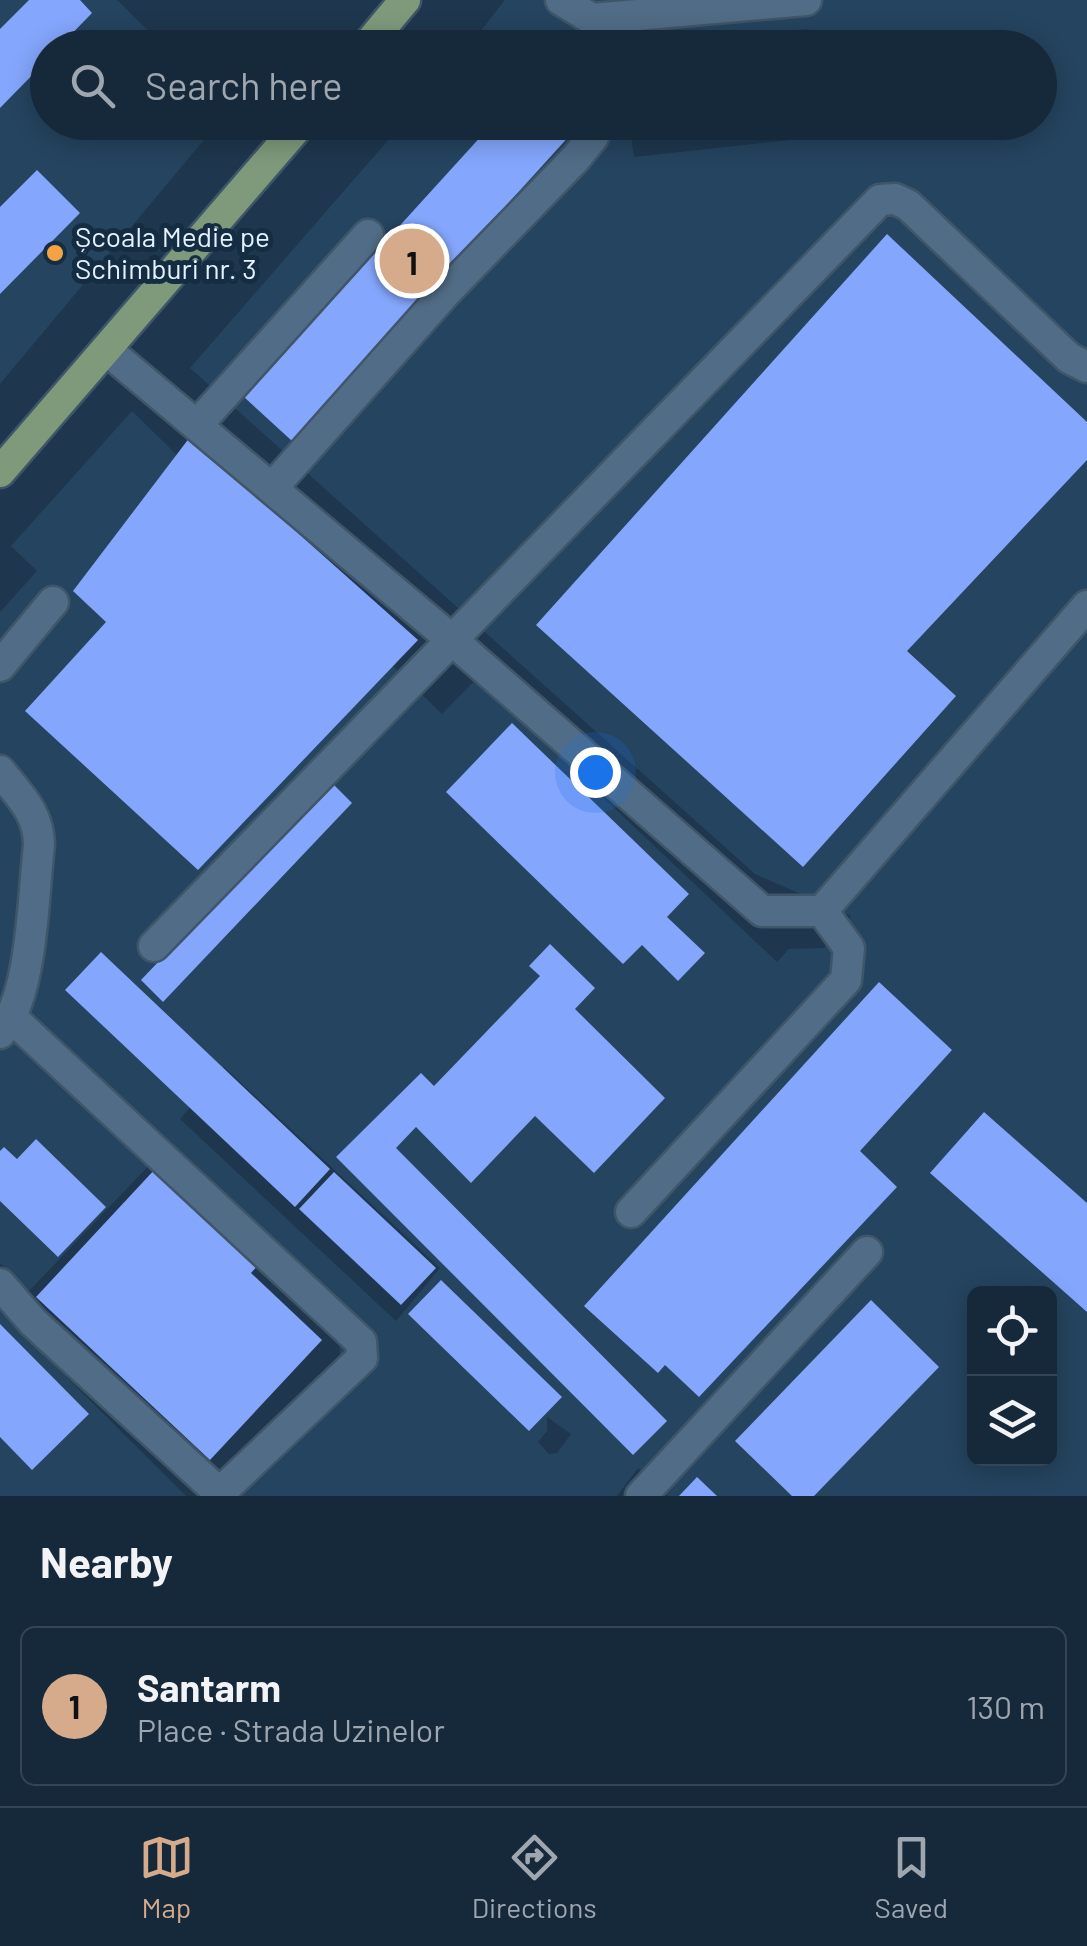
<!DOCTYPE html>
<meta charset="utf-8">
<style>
body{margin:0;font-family:Barlow,sans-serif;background:#1f3142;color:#f1f3f6}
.controls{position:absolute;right:30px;bottom:30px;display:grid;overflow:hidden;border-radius:15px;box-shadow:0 5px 25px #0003}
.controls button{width:90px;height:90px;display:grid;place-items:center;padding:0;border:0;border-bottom:2px solid #354554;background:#16293a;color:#f1f3f6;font:50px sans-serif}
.you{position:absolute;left:595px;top:772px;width:35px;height:35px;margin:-25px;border:8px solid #fff;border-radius:50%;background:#1a73e8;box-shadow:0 0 0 15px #1a73e833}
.badge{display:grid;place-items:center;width:65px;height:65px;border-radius:50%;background:#d6ab8b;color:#111;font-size:32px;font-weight:700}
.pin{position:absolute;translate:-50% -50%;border:5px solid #fff;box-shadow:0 2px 10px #0006}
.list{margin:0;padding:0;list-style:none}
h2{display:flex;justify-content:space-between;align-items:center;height:130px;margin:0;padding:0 40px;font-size:42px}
h2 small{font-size:32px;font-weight:400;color:#9ea6af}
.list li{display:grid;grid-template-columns:65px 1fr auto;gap:30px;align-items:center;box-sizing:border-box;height:160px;margin:0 20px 20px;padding:0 20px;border:2px solid #354554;border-radius:15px}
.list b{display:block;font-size:38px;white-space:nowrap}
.list p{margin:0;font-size:32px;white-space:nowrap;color:#9ea6af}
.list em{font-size:32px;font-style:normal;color:#9ea6af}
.icon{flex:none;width:55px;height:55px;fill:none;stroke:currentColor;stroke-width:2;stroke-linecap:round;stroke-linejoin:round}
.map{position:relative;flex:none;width:1087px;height:1496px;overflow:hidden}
.search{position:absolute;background:#16293a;box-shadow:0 5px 25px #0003;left:30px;right:30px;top:30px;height:110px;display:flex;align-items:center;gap:25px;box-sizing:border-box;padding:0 35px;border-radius:55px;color:#9ea6af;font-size:38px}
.sheet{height:310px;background:#16293a}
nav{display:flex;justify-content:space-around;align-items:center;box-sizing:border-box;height:140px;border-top:2px solid #354554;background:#16293a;font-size:28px;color:#9ea6af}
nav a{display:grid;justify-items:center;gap:5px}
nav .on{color:#d6ab8b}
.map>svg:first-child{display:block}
.built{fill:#25445f;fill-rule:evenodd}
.building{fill:#84a6fc}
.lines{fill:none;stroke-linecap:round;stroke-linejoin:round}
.minor-casing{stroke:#3f5568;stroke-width:35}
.major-casing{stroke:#3f5568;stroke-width:35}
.minor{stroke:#516c86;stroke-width:30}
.major{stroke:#7e9a7b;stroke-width:30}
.poi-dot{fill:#f4a344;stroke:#142d43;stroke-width:4}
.labels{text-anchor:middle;stroke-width:10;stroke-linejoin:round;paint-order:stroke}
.poi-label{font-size:28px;fill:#e5f1fd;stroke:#142d43;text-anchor:start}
</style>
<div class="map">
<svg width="1087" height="1496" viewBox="0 0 1087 1496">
<rect width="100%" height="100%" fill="#1e374e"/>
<path class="built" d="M0,0h117l48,47 -117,1v74l170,1 -218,261z
M505,0h582v1496h-419l-30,-28 -21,28h-377l3,-4 -24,-23 18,-2 103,-108 -1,-30 -183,-171 -127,133 -29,-28v-651l37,-41 -26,-25 121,-135 310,303 35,-36 300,284 12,-13 35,-1 27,-32 -96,-42 -565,-506 213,-245h226l5,34 183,-20v-14l223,-1v-74l-229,-1 -2,-18 -188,13v5h-153zM224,1067l216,201 -44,53 -216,-202zM974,1294h76v164h-76zM547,1417l24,17 -14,19 -8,1 -11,-12 9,-11z
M0,1311l137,136 49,49h-186z"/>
<path class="building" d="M29,0h51l12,13 -34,35h-10v11l-48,49v-79z
M494,122h88l-290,319 -48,-44z
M37,170l43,43 -80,81v-87z
M887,234l200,188v38l-180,191 49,45 -153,171 -267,-242z
M190,437l228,203 -220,230 -173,-159 81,-89 -33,-31z
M512,723l177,171 -22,23 38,36 -27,28 -36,-36 -19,19 -177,-172z
M330,781l22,22 -189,199 -22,-22z
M550,944l45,44 -20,21 90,89 -71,75 -59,-57 -64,67 -55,-56 -20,21 271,273 -34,34 -297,-298 85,-84 13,13 106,-110 -11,-10z
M101,952l229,217 -35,38 -230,-217z
M879,982l73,68 -92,101 37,36 -198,210 -34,-32 -7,8 -74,-67z
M984,1112l103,91v109l-157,-139z
M36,1139l70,68 -48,50 -58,-56v-50l4,-4 13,12z
M157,1167l103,96 -9,10 71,67 -112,120 -174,-163z
M334,1172l102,96 -35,37 -102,-96z
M441,1280l121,117 -33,34 -121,-117z
M871,1300l68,67 -125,129h-22l-57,-55z
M0,1324l89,90 -57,56 -32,-33z
M697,1477l20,19h-38z"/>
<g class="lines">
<defs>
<path id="minor" d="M561,0l31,19 214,-19
M108,351l343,288 311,272h60l265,-305
M197,425l171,-190
M272,488l175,-197 128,-132 18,-22 4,-15
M0,666l53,-64
M0,771c19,24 39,42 39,74 -6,50 -6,151 -39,188
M154,946l726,-746 15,-1 13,6 161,153 18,9
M631,1212l215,-232 3,-32 -27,-37
M0,1284l33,38 180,165 12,1 137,-130 -1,-16 -348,-323
M641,1496l226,-244"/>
<path id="major" d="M365,48l40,-48
M0,472l302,-350"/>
</defs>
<use href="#minor" class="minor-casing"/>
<use href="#major" class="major-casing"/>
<use href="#minor" class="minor"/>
<use href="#major" class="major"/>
</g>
<circle class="poi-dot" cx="55" cy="253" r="10"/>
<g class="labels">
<g class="poi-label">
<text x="75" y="247">Școala Medie pe<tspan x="75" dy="32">Schimburi nr. 3</tspan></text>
</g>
</g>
</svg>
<div class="controls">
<button><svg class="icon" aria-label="locate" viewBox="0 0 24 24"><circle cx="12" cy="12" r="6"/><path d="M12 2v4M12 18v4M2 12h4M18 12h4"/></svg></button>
<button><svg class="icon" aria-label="layers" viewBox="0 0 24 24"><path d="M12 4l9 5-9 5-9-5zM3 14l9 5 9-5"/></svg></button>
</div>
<div class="you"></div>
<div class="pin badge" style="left:412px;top:261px">1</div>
<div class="search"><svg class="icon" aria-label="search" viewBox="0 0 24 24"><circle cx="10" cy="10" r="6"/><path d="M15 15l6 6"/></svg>Search here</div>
</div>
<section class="sheet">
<h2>Nearby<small></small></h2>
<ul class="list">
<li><span class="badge">1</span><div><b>Santarm</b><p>Place · Strada Uzinelor</p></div><em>130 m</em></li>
</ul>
</section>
<nav>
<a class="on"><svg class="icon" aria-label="map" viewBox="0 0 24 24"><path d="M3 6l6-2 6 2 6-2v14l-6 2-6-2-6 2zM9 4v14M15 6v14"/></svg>Map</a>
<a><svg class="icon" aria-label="directions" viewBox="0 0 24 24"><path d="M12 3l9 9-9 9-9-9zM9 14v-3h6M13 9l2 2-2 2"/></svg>Directions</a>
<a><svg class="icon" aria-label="saved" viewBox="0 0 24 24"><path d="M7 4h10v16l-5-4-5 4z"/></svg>Saved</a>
</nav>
